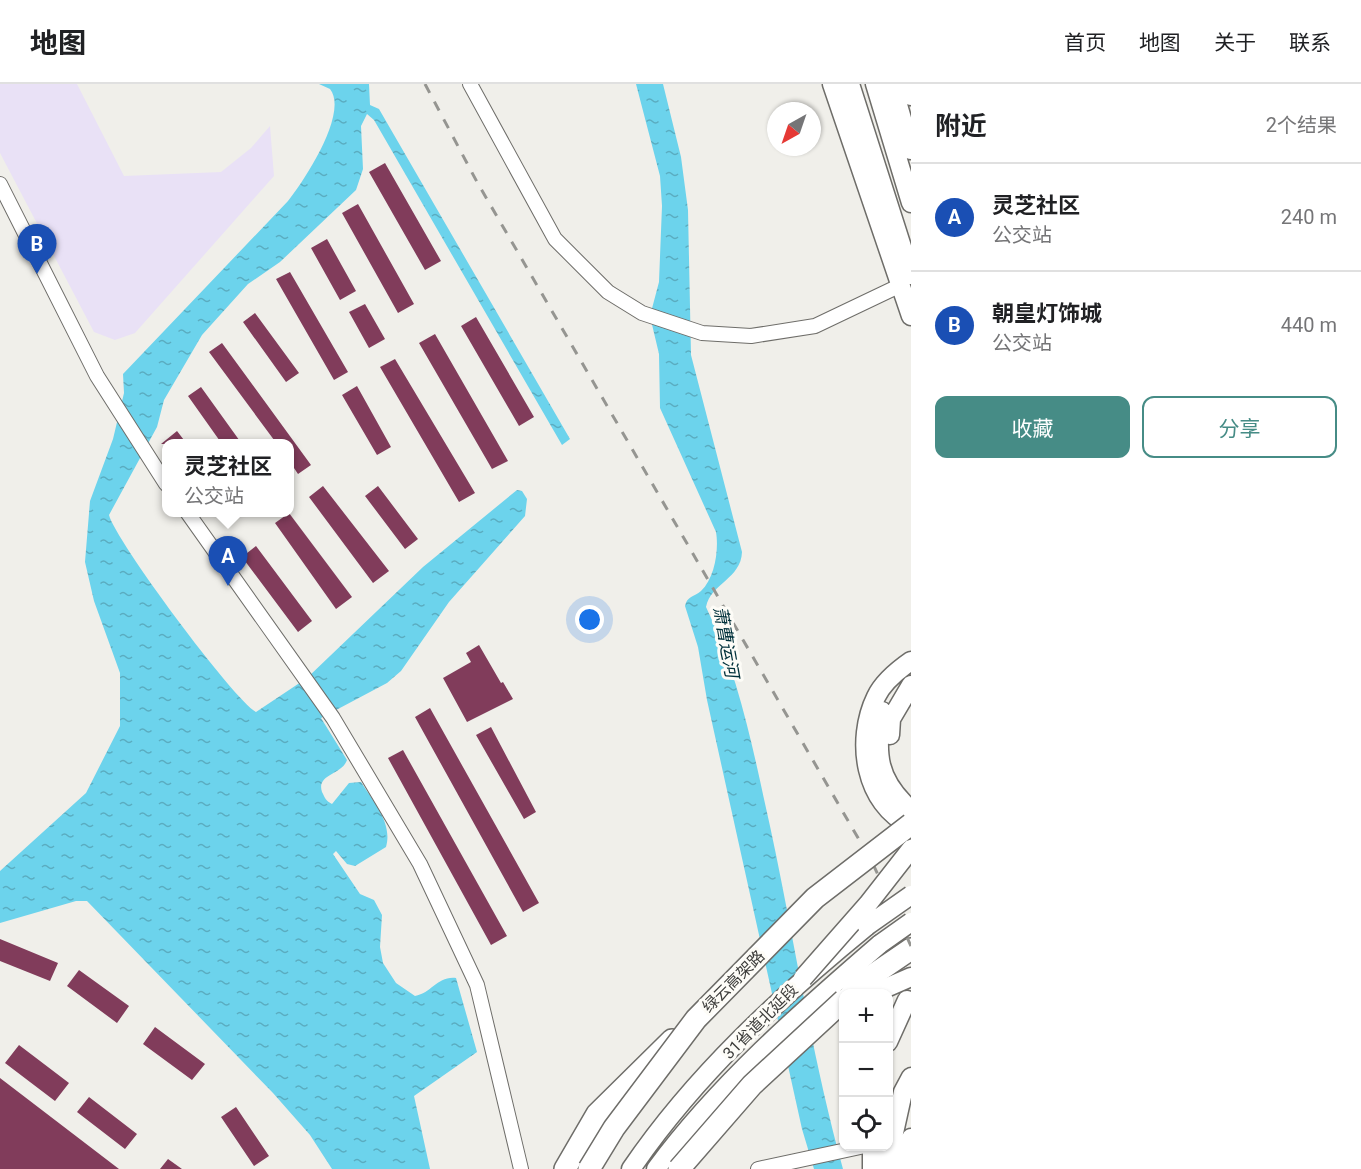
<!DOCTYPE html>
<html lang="zh">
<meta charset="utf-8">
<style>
body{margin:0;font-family:Roboto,"Noto Sans SC",sans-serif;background:#f2f2f2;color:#202124}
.controls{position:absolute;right:18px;bottom:18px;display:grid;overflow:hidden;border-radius:12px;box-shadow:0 2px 4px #0004}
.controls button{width:54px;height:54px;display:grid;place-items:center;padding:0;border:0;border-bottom:2px solid #e0e0e0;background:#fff;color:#202124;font:30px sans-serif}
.compass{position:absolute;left:767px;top:18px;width:54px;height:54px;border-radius:50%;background:#fff;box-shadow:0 2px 4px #0004;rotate:220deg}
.you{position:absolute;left:590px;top:536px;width:21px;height:21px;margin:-15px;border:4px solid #fff;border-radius:50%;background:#1a73e8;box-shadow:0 0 0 9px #1a73e833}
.badge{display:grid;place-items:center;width:39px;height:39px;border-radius:50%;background:#468c86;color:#fff;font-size:20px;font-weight:700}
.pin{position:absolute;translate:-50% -50px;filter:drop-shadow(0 2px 3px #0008)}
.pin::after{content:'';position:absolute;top:32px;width:21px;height:18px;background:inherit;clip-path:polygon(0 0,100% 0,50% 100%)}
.popup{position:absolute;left:162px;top:355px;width:132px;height:78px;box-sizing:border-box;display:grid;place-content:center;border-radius:12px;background:#fff;filter:drop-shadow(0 2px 4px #0005);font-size:20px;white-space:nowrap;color:#757577}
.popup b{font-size:22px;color:#202124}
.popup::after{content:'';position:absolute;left:50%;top:100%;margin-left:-12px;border:12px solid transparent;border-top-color:#fff}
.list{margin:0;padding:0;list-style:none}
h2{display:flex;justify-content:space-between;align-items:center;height:78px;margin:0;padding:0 24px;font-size:26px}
h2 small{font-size:20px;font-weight:400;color:#757577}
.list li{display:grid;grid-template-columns:39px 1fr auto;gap:18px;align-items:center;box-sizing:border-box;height:108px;padding:0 24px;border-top:2px solid #e0e0e0}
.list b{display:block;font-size:22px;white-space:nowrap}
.list p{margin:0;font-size:20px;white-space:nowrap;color:#757577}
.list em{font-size:20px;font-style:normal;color:#757577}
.actions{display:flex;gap:12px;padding:18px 24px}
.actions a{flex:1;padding:14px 0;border:2px solid #468c86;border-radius:12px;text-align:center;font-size:21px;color:#468c86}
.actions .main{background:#468c86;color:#fff}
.icon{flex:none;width:33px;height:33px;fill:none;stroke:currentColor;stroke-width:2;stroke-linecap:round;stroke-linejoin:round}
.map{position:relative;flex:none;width:911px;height:1085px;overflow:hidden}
header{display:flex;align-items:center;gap:36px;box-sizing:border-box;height:84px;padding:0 30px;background:#fff;border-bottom:2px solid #e0e0e0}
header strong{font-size:28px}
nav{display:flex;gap:33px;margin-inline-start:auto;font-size:21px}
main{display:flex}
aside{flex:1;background:#fff}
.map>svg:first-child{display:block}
.commercial{fill:#e9e1f6}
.water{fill:url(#water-ripples)}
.building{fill:#813c5b}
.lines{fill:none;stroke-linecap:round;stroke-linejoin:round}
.minor-casing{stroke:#6e6d69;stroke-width:16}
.major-casing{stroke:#6e6d69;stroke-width:21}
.highway-casing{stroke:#6e6d69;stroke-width:24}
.minor{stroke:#fff;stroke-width:14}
.major{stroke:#fff;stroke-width:18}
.highway{stroke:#fff;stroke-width:21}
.rail{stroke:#959591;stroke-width:3;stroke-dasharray:10 10;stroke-linecap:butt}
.major-bridge-casing{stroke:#6e6d69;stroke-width:21;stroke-linecap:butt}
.highway-bridge-casing{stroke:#6e6d69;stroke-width:24;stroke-linecap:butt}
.major-bridge{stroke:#fff;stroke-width:18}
.highway-bridge{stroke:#fff;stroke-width:21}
.labels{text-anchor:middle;stroke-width:6;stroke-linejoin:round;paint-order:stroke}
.street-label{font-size:16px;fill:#3d3d3b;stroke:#fdfcf7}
.water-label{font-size:18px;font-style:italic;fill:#00313b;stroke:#fdfcf7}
</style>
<header>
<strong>地图</strong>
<nav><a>首页</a><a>地图</a><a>关于</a><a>联系</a></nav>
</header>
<main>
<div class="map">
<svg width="911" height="1085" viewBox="0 0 911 1085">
<defs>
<pattern id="water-ripples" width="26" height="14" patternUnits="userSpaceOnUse" patternTransform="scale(1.5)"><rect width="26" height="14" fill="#6cd3ec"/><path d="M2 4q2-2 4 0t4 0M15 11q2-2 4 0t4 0" fill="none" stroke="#5aacc0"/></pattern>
</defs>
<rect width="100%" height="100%" fill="#f0efea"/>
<path class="commercial" d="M0,0h77l47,92 97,-4 30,-24 19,-22 4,50 -139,157 -20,7 -21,-8 -94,-179z"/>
<path class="water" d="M319,0h50l1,21 9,4 191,330 -8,6 -188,-325 -7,-6 -6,12 2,43 -7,21 -76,72 -32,22 -46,51 -38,65 -7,27 -48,88c6,25 124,184 147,197l51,-34 116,-111 94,-77 5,1 5,8 -2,17 -76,86 -48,69 -14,12 -66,35 26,42c-5,15 -31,14 -25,32 3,6 4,9 10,12l17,-21 12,-1c12,19 32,41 25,65l-31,19 -8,-2 -11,-13 -3,3 27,40 14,6 8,15 -2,32 3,16 13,20 19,13c17,-3 22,-20 41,-18l21,74 -63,44 16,73h-98l-22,-34 -37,-42 -186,-192h-11l-76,22v-52l86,-78 34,-67v-53l-26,-72 -9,-39 5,-61 23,-62 11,-46 -1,-19 165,-173c16,-20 61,-88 42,-112z
M636,0h27l18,73 7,53 3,145 51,197c-1,27 -31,31 -36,55 29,60 44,127 58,192 28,123 45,248 79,370h-29l-12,-40 -95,-429 -9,-53 -13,-41c2,-10 9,-9 16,-15 14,-13 18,-42 15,-59l-56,-124 -1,-54 -9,-38 9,-34 3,-76 -2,-30z"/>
<path class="building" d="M385,79l56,98 -16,9 -56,-98z
M358,120l56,100 -16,9 -56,-100z
M327,155l29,52 -16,9 -29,-52z
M290,188l58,100 -14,8 -58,-101z
M365,220l20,35 -16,9 -20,-36z
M255,229l44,60 -13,9 -43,-60z
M476,233l58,100 -15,9 -58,-100z
M435,250l73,127 -16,8 -73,-126z
M222,259l89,122 -13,9 -8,-12v-18h-13l-68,-92z
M395,275l80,134 -16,9 -79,-135z
M357,302l34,61 -14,8 -35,-60z
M201,303l41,57h-20l-34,-48z
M177,347l10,13h-26z
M323,402l66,85 -16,12 -64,-86z
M378,402l40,53 -13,10 -40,-53z
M289,429l63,84 -16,12 -61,-86z
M256,462l56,75 -14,11 -56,-75z
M479,561l22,38 2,-1 10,17 -46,23 -24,-44 28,-16 -5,-9z
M430,624l109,195 -16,9 -108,-195z
M491,643l45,85 -12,7 -48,-84z
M403,666l104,186 -16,9 -103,-187z
M0,855l58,24 -8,18 -50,-20z
M79,886l50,36 -12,17 -50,-37z
M155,943l50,37 -13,16 -49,-36z
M19,961l50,38 -14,18 -50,-38z
M0,994l119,91h-119z
M89,1013l48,37 -12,15 -48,-37z
M236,1023l33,49 -15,10 -33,-49z
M168,1075l14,10h-22z"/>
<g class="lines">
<defs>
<path id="minor" d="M470,0l85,155 53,53 34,21 60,20 49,3 64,-10 86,-41
M0,100l97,192 69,108
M187,428l146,206 87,146 57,121 44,184
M758,1085l107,-23"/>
<path id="major" d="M832,0l79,232
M850,0l61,191
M875,0l36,119
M892,0l19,66
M907,0l4,12
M911,577c-13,9 -28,21 -35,36 -21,43 -12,107 35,129
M882,627c-7,43 -5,69 29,99
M890,651l1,-16 20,-34
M872,910l39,-17
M888,958l19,-42
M631,1085c64,-94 149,-172 236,-243
M656,1085c63,-85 144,-156 224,-225
M872,1085v-23
M886,1085l17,-77 8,-15
M902,1085l9,-31"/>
<path id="highway" d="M851,910l16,-15 44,-30
M565,1085l32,-55 75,-74"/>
</defs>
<use href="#minor" class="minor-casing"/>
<use href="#major" class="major-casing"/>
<use href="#highway" class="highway-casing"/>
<use href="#minor" class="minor"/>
<use href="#major" class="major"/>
<use href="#highway" class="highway"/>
<path class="rail" d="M425,0l52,98 395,680 39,84"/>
<defs>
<path id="major-bridge" d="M867,842l44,-31
M880,860l31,-22
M803,894l65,-74 43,-55"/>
<path id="highway-bridge" d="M589,1085l25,-41 82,-109 119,-121 96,-74
M679,1085l73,-84 92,-85"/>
</defs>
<use href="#major-bridge" class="major-bridge-casing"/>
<use href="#highway-bridge" class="highway-bridge-casing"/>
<use href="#major-bridge" class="major-bridge"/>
<use href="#highway-bridge" class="highway-bridge"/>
</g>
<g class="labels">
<g class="street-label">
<text transform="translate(733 897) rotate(-45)" y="6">绿云高架路</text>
<text transform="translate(760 937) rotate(-45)" y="6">31省道北延段</text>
</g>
<g class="water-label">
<text transform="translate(726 558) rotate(80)" y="6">萧曹运河</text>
</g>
</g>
</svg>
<div class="controls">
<button>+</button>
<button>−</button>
<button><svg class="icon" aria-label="locate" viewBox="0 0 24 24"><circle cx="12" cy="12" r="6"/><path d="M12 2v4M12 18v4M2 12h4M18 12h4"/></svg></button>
</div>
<svg class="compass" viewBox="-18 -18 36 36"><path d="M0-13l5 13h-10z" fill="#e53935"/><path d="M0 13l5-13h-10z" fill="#757577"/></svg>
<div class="you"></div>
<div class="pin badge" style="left:228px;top:502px;background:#1a4fb4">A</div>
<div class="popup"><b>灵芝社区</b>公交站</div>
<div class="pin badge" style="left:37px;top:190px;background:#1a4fb4">B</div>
</div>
<aside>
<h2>附近<small>2个结果</small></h2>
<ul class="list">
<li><span class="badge" style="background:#1a4fb4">A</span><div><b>灵芝社区</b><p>公交站</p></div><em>240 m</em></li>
<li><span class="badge" style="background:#1a4fb4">B</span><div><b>朝皇灯饰城</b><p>公交站</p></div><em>440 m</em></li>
</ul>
<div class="actions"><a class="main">收藏</a><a>分享</a></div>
</aside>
</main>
